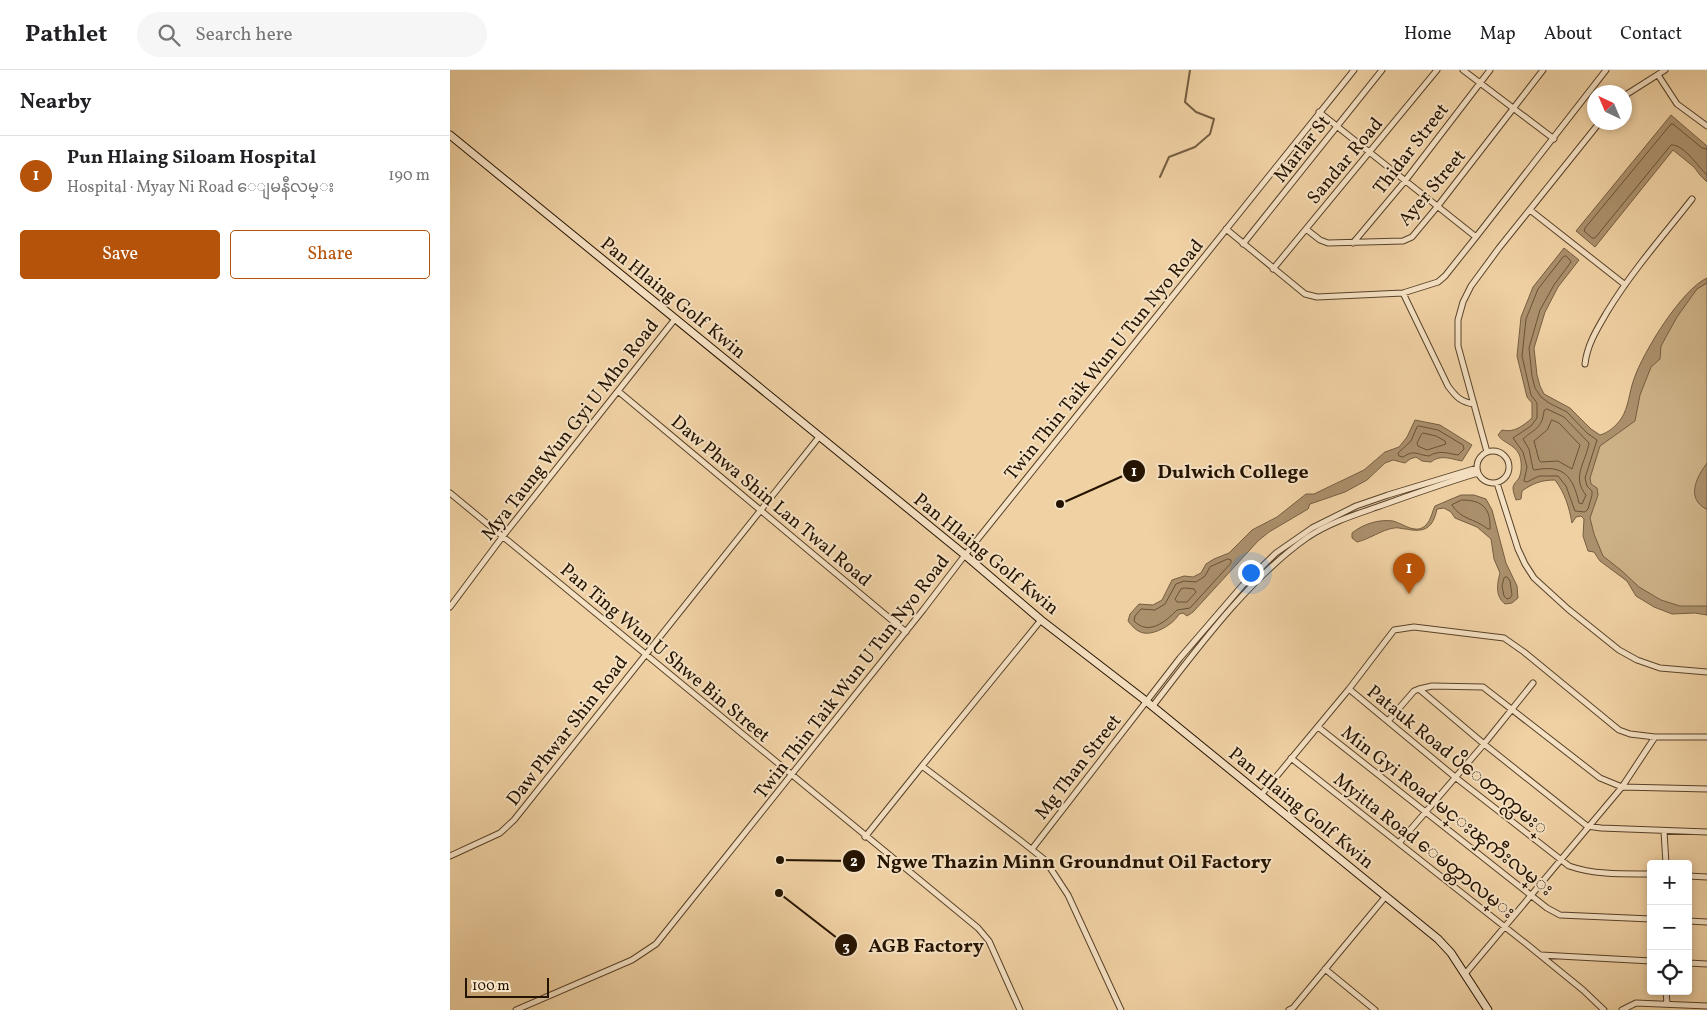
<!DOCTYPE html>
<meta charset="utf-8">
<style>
body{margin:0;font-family:Vollkorn,"Noto Sans Myanmar",serif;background:#f6f6f6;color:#202124}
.controls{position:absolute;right:15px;bottom:15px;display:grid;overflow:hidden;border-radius:5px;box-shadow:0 2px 8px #0003}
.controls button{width:45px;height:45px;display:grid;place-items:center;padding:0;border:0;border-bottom:1px solid #e0e0e0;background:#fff;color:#202124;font:25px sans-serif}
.compass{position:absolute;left:1137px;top:15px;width:45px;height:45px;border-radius:50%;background:#fff;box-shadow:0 2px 8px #0003;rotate:316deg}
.scale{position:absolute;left:15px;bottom:12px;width:84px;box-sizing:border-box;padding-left:5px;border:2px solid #241301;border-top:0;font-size:14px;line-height:18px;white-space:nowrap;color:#241301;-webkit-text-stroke:4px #f5e1c3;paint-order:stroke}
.you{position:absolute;left:800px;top:502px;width:18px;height:18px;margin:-12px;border:4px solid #fff;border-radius:50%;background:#1a73e8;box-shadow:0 0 0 8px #1a73e833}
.badge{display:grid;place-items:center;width:32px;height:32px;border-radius:50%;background:#b45309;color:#fff;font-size:16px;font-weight:700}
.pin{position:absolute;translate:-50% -41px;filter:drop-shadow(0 1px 2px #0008)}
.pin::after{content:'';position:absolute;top:26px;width:18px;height:15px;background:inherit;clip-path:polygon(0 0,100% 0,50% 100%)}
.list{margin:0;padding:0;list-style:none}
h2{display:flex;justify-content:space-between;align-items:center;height:65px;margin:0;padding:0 20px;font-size:21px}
h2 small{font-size:16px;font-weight:400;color:#757577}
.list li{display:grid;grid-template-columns:32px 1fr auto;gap:15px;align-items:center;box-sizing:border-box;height:80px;padding:0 20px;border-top:1px solid #e0e0e0}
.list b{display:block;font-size:19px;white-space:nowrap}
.list p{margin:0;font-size:16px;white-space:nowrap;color:#757577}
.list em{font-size:16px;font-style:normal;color:#757577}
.actions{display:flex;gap:10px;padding:15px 20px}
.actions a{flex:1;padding:11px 0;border:1px solid #b45309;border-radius:5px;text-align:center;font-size:18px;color:#b45309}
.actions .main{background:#b45309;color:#fff}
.icon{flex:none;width:28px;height:28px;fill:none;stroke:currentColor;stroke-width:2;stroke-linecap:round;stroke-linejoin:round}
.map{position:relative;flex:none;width:1257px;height:940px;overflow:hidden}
header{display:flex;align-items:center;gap:30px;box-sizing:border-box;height:70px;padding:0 25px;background:#fff;border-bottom:1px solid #e0e0e0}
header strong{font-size:24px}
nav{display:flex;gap:28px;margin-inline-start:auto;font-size:18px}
.search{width:350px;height:45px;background:#f6f6f6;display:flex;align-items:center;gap:12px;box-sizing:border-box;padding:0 18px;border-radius:28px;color:#757577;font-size:19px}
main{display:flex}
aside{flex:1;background:#fff}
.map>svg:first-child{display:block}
.green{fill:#cdb187;stroke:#786244}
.water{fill:#ab906c;stroke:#755e41}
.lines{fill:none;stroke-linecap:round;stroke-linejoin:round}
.shore{stroke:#685236;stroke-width:1}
.stream{stroke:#755e41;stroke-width:2}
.street-casing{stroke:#57422a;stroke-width:7}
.secondary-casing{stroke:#241301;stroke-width:9}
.street{stroke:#f5e1c3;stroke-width:5}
.secondary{stroke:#f5e1c3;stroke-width:7}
.labels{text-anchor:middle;stroke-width:4;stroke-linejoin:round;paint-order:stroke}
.street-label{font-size:19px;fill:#241301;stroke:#f5e1c3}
.leader{fill:none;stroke:#241301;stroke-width:2}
.callout-dot{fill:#241301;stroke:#f5e1c3;stroke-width:2}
.mark-label{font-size:15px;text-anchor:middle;font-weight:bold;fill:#fff}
.callout-label{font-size:20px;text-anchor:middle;font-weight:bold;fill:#241301;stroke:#f5e1c3;stroke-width:4;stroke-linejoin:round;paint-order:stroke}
</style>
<header>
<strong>Pathlet</strong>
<div class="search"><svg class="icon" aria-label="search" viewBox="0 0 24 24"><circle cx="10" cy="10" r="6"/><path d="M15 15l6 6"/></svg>Search here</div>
<nav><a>Home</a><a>Map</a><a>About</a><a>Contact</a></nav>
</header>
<main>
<aside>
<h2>Nearby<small></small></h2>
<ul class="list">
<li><span class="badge">1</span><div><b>Pun Hlaing Siloam Hospital</b><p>Hospital · Myay Ni Road ေျမနီလမ္း</p></div><em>190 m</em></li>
</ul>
<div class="actions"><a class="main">Save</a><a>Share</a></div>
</aside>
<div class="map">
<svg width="1257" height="940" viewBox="0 0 1257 940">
<rect width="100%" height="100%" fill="#f0d1a3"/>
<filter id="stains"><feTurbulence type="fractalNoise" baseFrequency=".004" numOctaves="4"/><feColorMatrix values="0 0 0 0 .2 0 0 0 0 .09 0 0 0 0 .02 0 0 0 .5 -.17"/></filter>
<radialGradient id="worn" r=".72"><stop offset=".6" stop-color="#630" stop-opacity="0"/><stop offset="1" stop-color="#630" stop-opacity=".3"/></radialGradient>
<path class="green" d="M1257,210v331l-32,-2 -32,-14 -40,-35 -35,-85 60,-56 21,-61 37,-59z"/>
<path class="water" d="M1221,45l36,31v36l-7,-7 -6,-8 -21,-17 -78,97 -19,-16z
M1114,178l15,12 -21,27 -13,25 -11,36 3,27 3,11 4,8 26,14 21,21 9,6c8,-2 16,-9 21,-16 8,-12 8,-27 13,-40 9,-27 48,-90 73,-101v5l-10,6 -20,28 -16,29 -1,13 -9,8 -11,28 -5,26 -35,25 -10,32 1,6 6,4 1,7 -8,23 4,16 9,22 19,15 17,16 22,13 19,6h27v9l-12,-2 -23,1 -18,-7 -18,-11 -9,-15 -27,-20 -6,-9 -6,-1 -5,-15 1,-17 -3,-3 -5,1 -4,6c-3,-16 -7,-30 -17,-43 -13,0 -22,3 -33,11l-1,8 -5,1c-1,-3 -3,-8 -3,-12 0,-4 4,-7 6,-10 3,-7 3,-17 0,-24 -5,-10 -16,-11 -21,-19l4,-5c12,3 21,-4 30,-12v-15l-5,-6 -10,-41 4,-39 12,-30z
M965,350l25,5 32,20 -10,16c-11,-2 -22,-7 -31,1l-9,-1 -6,-4 -6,2 -5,4 -12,-3 -8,3 -18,17 -22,12 -35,12 -2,5 -39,23 -11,9 -65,71 -6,4 -4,-3 -4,1c-5,10 -24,21 -35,19 -7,-1 -12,-7 -16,-12l2,-7 9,-10 14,1 9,-5 10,-20 12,-4 9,1 8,-4 5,-9 8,-5 15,-6 23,-23 25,-13 29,-23h8l50,-24 21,-18 14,-5 8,-10z
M1257,393v46h-1c-20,-11 -10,-31 1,-46z
M1011,425h13l12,4 6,11 14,53 11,23 1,12 -6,5 -7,1c-10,-8 -8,-20 -5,-31l-6,-14 -3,-20 -14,-12 -22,-9 -4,-6 -7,-4 -7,1c-4,19 -12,24 -31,20 -5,0 -8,-2 -12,-1 -13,2 -24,11 -37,14l-5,-4v-5c11,-9 27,-14 41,-12 11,3 23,14 33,4 5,-5 6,-13 9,-19z"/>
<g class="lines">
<path class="shore" d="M1257,79l-5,-1 -29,-24h-2l-86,104 -1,3 8,7h3l76,-93c13,-1 27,22 36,30
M1116,186l4,4 1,2 -17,23 -14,25 -11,38 3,28 3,12 6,9 8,6 18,9 20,21 10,7 -12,38 2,8 5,5v4l-4,14 -3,3 -10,-1 -9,-25 -8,-10h-19l-12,6 -3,-1 3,-14 -4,-15 -10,-14 18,-12 6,-8v-15l-6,-8 -9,-39 4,-37 12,-30 25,-32z
M1097,339l17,8 25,26c-3,19 -18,34 -3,52l-4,9 -3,-1c-6,-26 -15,-39 -44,-33l-2,-1 -4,-20 -6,-10c12,-11 19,-10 21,-28z
M1102,350l7,3 21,22 -8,24 -14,-8 -17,1 -2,-2 -5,-19 13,-11z
M969,356l19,4 25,15 1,4 -6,6c-11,-2 -19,-5 -29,1 -12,-1 -14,-7 -26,1l-4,-1 -1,-3 13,-12 6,-14z
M973,363l13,3 9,5 1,3 -19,6 -9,-4 -1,-3 4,-8z
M1012,430c20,0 29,8 28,29h-2c-14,-11 -27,-9 -36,-24z
M778,489l3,1v3l-41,45 -13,2c-12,12 -28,26 -43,11l1,-5 6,-7 14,1 10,-6 11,-20 8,-3 12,1 9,-6 5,-9z
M1057,507l3,4 2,14 -2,3 -3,1 -3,-3 -2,-10 2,-8z
M735,518l9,1 2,3 -9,10h-10l-2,-3 6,-10z"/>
<path class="stream" d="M710,107l9,-20 26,-10 15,-13 4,-15 -18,-7 -11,-10 5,-32"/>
<defs>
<path id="street" d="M1013,0l91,69
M1208,5l19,29 30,22
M1174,26l41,-26
M869,42l157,125
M1080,140l94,74
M776,159l79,65 12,3 86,-4 35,-11 7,-6 31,-39 130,-167
M856,159l14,11 8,3 75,-2 9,-4 25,-30 106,-137
M903,173l52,-62 85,-111
M793,174l139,-174
M823,199l164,-199
M953,223l45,93c8,11 13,16 26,18
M1135,294c2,-19 12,-35 22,-52 25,-41 56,-76 85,-113
M168,321l288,241
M1027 397a16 16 0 1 1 32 0a16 16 0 1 1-32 0Z
M1037,382l-29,-106v-26l5,-18 8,-16 28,-38 101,-126
M1047,413l21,66 7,15 9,14 34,31 51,41 18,10 23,8 47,4
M0,423l528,435 11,13 31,69
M0,537l53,-71 172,-217
M899,619l45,-59 20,-3 90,11 20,14 95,78 11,4 25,3
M969,619l13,-3 51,1 117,91 22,9 85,2
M702,637c45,-58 96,-128 156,-170 21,-14 46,-22 69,-30 34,-12 67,-24 101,-34
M938,651l26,-30 5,-2 65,55 103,82 14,2 106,4
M868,657l229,181 13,7 91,4
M841,688l238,188 54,44 21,20
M472,696l119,-146
M811,725l88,-106 106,88 114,89c26,9 54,8 82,8
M1214,761l2,33
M415,767l57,-71 99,75 24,19 23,35 53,115
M949,773l85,-99 49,-61
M582,779l148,-191 62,-72 34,-33 36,-25 44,-22 32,-11 89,-27
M0,786l50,-23 14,-13 305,-383
M1238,806l19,1
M1238,851l19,1
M1091,885l110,6
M1238,893l19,1
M875,899l50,41
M1015,904l157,-187 33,-50h52
M1216,921l1,13
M66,940l116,-50 24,-16 267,-334 42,-55 389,-485
M839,940l4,-2 93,-112
M1172,940l14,-7 71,3"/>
<path id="secondary" d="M0,65l515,420 76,65 105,81 292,238 13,14 37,57"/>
</defs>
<use href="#street" class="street-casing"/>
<use href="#secondary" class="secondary-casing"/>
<use href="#street" class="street"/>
<use href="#secondary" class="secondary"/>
</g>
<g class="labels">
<g class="street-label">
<text transform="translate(851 78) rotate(-52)" y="7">Marlar St</text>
<text transform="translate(960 78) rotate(-52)" y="7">Thidar Street</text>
<text transform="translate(894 90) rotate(-50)" y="7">Sandar Road</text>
<text transform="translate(981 117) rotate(-50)" y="7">Ayer Street</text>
<text transform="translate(224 227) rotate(39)" y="7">Pan Hlaing Golf Kwin</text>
<text transform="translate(653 289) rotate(-51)" y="7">Twin Thin Taik Wun U Tun Nyo Road</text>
<text transform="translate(119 359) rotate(-52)" y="7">Mya Taung Wun Gyi U Mho Road</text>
<text transform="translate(322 430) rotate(40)" y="7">Daw Phwa Shin Lan Twal Road</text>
<text transform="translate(537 483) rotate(39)" y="7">Pan Hlaing Golf Kwin</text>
<text transform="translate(216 582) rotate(40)" y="7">Pan Ting Wun U Shwe Bin Street</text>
<text transform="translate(401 606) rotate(-52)" y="7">Twin Thin Taik Wun U Tun Nyo Road</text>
<text transform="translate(116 660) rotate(-52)" y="7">Daw Phwar Shin Road</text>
<text transform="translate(1008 689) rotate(39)" y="7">Patauk Road ပိေတာက္လမး္</text>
<text transform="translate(627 696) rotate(-52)" y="7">Mg Than Street</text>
<text transform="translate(852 737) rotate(39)" y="7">Pan Hlaing Golf Kwin</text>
<text transform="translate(998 740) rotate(38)" y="7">Min Gyi Road မင္းၾကီးလမ္း</text>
<text transform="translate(975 775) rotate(38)" y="7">Myitta Road ေမတ္တာလမ္း</text>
</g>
</g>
<path class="leader" d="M610 434L684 401M330 790L404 791M329 823L396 875"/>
<g class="callout-dot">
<circle cx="610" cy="434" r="5"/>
<circle cx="330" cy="790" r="5"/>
<circle cx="329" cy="823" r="5"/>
<circle cx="684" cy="401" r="12"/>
<circle cx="404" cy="791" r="12"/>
<circle cx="396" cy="875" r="12"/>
</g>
<g class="mark-label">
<text x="684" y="406">1</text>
<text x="404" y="796">2</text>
<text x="396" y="881">3</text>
</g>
<g class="callout-label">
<text x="783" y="408">Dulwich College</text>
<text x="624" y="798">Ngwe Thazin Minn Groundnut Oil Factory</text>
<text x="476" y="882">AGB Factory</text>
</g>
<rect width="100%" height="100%" filter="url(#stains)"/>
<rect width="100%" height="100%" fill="url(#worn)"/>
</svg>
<div class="controls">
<button>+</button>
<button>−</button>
<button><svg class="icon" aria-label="locate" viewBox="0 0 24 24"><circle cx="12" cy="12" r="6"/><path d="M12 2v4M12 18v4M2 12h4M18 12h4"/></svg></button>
</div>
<svg class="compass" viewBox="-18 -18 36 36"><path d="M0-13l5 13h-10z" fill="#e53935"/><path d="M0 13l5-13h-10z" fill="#757577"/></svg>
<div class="scale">100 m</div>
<div class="you"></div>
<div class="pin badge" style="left:959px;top:524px">1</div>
</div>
</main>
